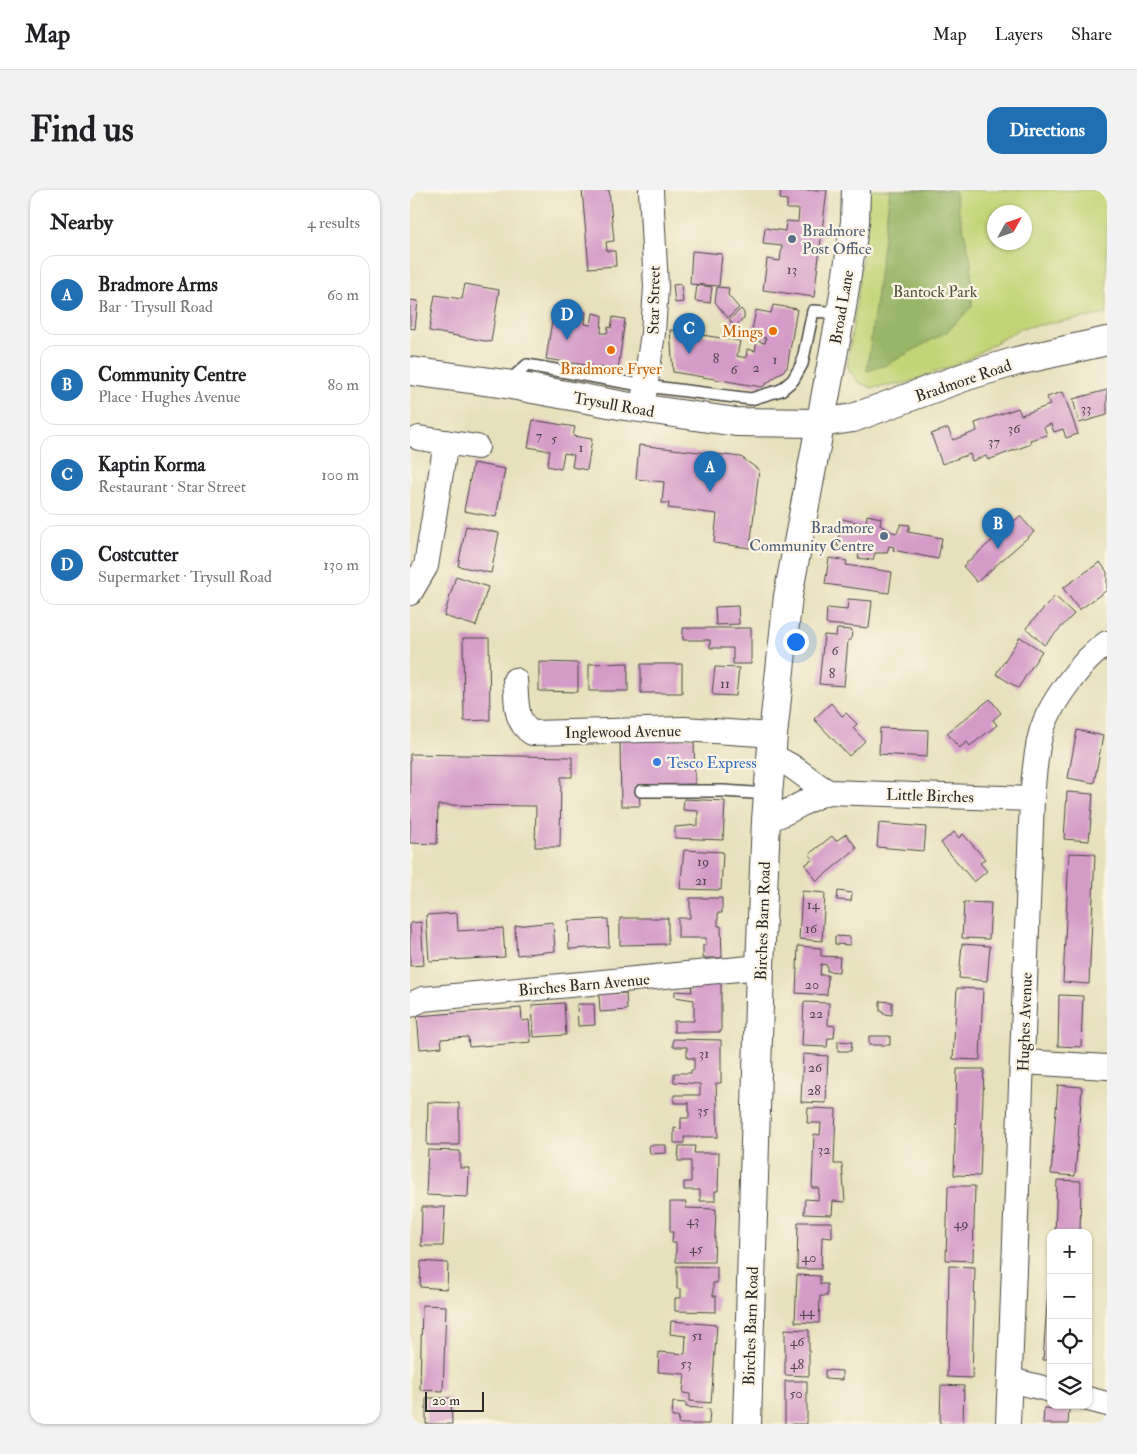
<!DOCTYPE html>
<meta charset="utf-8">
<style>
body{margin:0;font-family:"IM FELL Double Pica",serif;background:#f2f2f2;color:#202124}
.controls{position:absolute;right:15px;bottom:15px;display:grid;overflow:hidden;border-radius:10px;box-shadow:0 1px 4px #0004}
.controls button{width:45px;height:45px;display:grid;place-items:center;padding:0;border:0;border-bottom:1px solid #e0e0e0;background:#fff;color:#202124;font:25px sans-serif}
.compass{position:absolute;left:577px;top:15px;width:45px;height:45px;border-radius:50%;background:#fff;box-shadow:0 1px 4px #0004;rotate:50deg}
.scale{position:absolute;left:15px;bottom:12px;width:59px;box-sizing:border-box;padding-left:5px;border:2px solid #2b2b2b;border-top:0;font-size:14px;line-height:18px;white-space:nowrap;color:#2b2b2b;-webkit-text-stroke:4px #fcf5e5;paint-order:stroke}
.you{position:absolute;left:385px;top:451px;width:18px;height:18px;margin:-12px;border:4px solid #fff;border-radius:50%;background:#1a73e8;box-shadow:0 0 0 8px #1a73e833}
.badge{display:grid;place-items:center;width:32px;height:32px;border-radius:50%;background:#1f6fb2;color:#fff;font-size:16px;font-weight:700}
.pin{position:absolute;translate:-50% -41px;filter:drop-shadow(0 1px 2px #0008)}
.pin::after{content:'';position:absolute;top:26px;width:18px;height:15px;background:inherit;clip-path:polygon(0 0,100% 0,50% 100%)}
.list{margin:0;padding:0;list-style:none}
h2{display:flex;justify-content:space-between;align-items:center;height:65px;margin:0;padding:0 20px;font-size:21px}
h2 small{font-size:16px;font-weight:400;color:#757577}
.list li{display:grid;grid-template-columns:32px 1fr auto;gap:15px;align-items:center;box-sizing:border-box;height:80px;margin:0 10px 10px;padding:0 10px;border:1px solid #e0e0e0;border-radius:15px}
.list b{display:block;font-size:19px;white-space:nowrap}
.list p{margin:0;font-size:16px;white-space:nowrap;color:#757577}
.list em{font-size:16px;font-style:normal;color:#757577}
.icon{flex:none;width:28px;height:28px;fill:none;stroke:currentColor;stroke-width:2;stroke-linecap:round;stroke-linejoin:round}
.map{position:relative;flex:none;width:697px;height:1234px;overflow:hidden;border-radius:15px}
header{display:flex;align-items:center;gap:30px;box-sizing:border-box;height:70px;padding:0 25px;background:#fff;border-bottom:1px solid #e0e0e0}
header strong{font-size:24px}
nav{display:flex;gap:28px;margin-inline-start:auto;font-size:18px}
.intro{display:flex;align-items:center;justify-content:space-between;box-sizing:border-box;height:120px;padding:0 30px}
h1{margin:0;font-size:35px}
.button{padding:12px 22px;border-radius:15px;background:#1f6fb2;color:#fff;font-size:18px;font-weight:700}
main{display:flex;gap:30px;padding:0 30px}
aside{flex:1;background:#fff;border-radius:15px;box-shadow:0 1px 4px #0004}
.map>svg:first-child{display:block}
.green{fill:#c2d477;stroke:#768051;fill-rule:evenodd}
.forest{fill:#99b668;stroke:#62704a}
.building{fill:#d49ac8}
.lines{fill:none;stroke-linecap:round;stroke-linejoin:round}
.service-casing{stroke:#474641;stroke-width:14}
.minor-casing{stroke:#474641;stroke-width:26}
.tertiary-casing{stroke:#474641;stroke-width:30}
.secondary-casing{stroke:#474641;stroke-width:30}
.service{stroke:#fff;stroke-width:11}
.minor{stroke:#fff;stroke-width:24}
.tertiary{stroke:#fff;stroke-width:28}
.secondary{stroke:#fff;stroke-width:28}
.service-dot{fill:#5c6f8a;stroke:#fcf5e5;stroke-width:2}
.food-dot{fill:#e8710a;stroke:#fcf5e5;stroke-width:2}
.shop-dot{fill:#3f7fe0;stroke:#fcf5e5;stroke-width:2}
.labels{text-anchor:middle;stroke-width:4.5;stroke-linejoin:round;paint-order:stroke}
.number-label{font-size:14px;fill:#554752}
.service-label{font-size:16px;fill:#4e5e75;stroke:#fcf5e5;text-anchor:start}
.park-label{font-size:16px;fill:#51553e;stroke:#fcf5e5}
.street-label{font-size:16px;fill:#2b2b2b;stroke:#fcf5e5}
.food-label{font-size:16px;fill:#c56008;stroke:#fcf5e5;text-anchor:end}
.shop-label{font-size:16px;fill:#366cbe;stroke:#fcf5e5;text-anchor:start}
</style>
<header>
<strong>Map</strong>
<nav><a>Map</a><a>Layers</a><a>Share</a></nav>
</header>
<div class="intro"><h1>Find us</h1><a class="button">Directions</a></div>
<main>
<aside>
<h2>Nearby<small>4 results</small></h2>
<ul class="list">
<li><span class="badge">A</span><div><b>Bradmore Arms</b><p>Bar · Trysull Road</p></div><em>60 m</em></li>
<li><span class="badge">B</span><div><b>Community Centre</b><p>Place · Hughes Avenue</p></div><em>80 m</em></li>
<li><span class="badge">C</span><div><b>Kaptin Korma</b><p>Restaurant · Star Street</p></div><em>100 m</em></li>
<li><span class="badge">D</span><div><b>Costcutter</b><p>Supermarket · Trysull Road</p></div><em>130 m</em></li>
</ul>
</aside>
<div class="map">
<svg width="697" height="1234" viewBox="0 0 697 1234">
<rect width="100%" height="100%" fill="#fcf5e5"/>
<filter id="ink" filterUnits="userSpaceOnUse"><feTurbulence type="fractalNoise" baseFrequency=".02" numOctaves="2"/><feDisplacementMap in="SourceGraphic" scale="10" xChannelSelector="R" yChannelSelector="G"/><feConvolveMatrix kernelMatrix="1 2 1 2 8 2 1 2 1" color-interpolation-filters="sRGB"/></filter>
<filter id="wash" filterUnits="userSpaceOnUse"><feTurbulence type="fractalNoise" baseFrequency=".0096" numOctaves="4" result="noise"/><feDisplacementMap in="SourceGraphic" scale="20" xChannelSelector="R" yChannelSelector="G"/><feGaussianBlur stdDeviation="1.12" result="paint"/><feColorMatrix in="noise" values="0 0 0 0 0 0 0 0 0 0 0 0 0 0 0 0 0 1.4 0 .05"/><feComposite in="paint" operator="in"/></filter>
<g filter="url(#wash)">
<rect width="100%" height="100%" fill="#e7e0bc"/>
<path class="green" d="M457,0h240v124l-86,14 -58,34 -56,21 -35,5 -14,-6 -11,-15 20,-141zM584,22h30v30h-30z"/>
<path class="forest" d="M480,0h64l17,71 1,45 -24,25 -62,34 -19,6z"/>
<g id="blocks">
<path class="building" d="M172,0h27l5,51 -8,1 1,9h8l1,15 -27,2z
M371,0h46l-13,107 -51,-7 4,-31 13,2 2,-15 -19,-2 2,-16 20,3 1,-10 12,1 1,-13h-12v-9l-7,-1z
M282,61l30,3 -3,32 -29,-2z
M55,94l34,6 -8,52 -62,-11 6,-36 27,4z
M271,94l2,18 -8,1 -2,-18z
M287,95l15,2 -2,16 -15,-2z
M307,97l12,1 -1,7 11,13 -11,10 -13,-16z
M0,110l8,1 -3,28 -5,-1z
M363,115l24,4 -10,59 -25,19 -89,-15 -3,-42 70,11 -3,15 9,2 1,-9 8,2 2,-10 8,2 1,-5 -15,-3 5,-25 15,3z
M144,118l12,2 -1,10 2,1v6l3,1h2l1,-6 3,1 2,-12 8,1 -1,12 6,1 2,-12 9,2 -1,18h6l1,-6 3,1 2,-11 12,2 -7,51 -72,-11z
M331,119l3,4v5l-9,8 -6,-6z
M697,200v25l-28,8 -6,-24z
M653,202l15,42 -12,4 -3,-9 -9,3 -3,-8 -7,3 3,8 -17,5 1,4 -43,16 -2,-4 -14,5 -2,-7 -28,10 -11,-30 17,-6 5,12 24,-9 -2,-8 43,-15 3,7 29,-10 -3,-8z
M123,230l42,7 -2,9 19,3 -5,31 -15,-3 2,-12 -10,-2 -3,16 -14,-3 3,-15 -22,-4z
M229,255l102,12 18,13 -9,78 -36,-5 3,-29 -49,-6 1,-5h-7l2,-21 -28,-3z
M63,273l32,6 -9,48 -32,-6z
M457,325l14,3 -1,7 12,7 5,1 4,-9 9,1 -2,7 34,6 -4,21 -45,-9 1,-3 -5,-1 -2,7h-12l-2,7 -15,-2 2,-8 -23,-4 5,-27 24,5z
M610,326l14,16 -57,50 -14,-16z
M56,336l33,7 -8,40 -33,-7z
M419,368l18,3 -1,4 46,7 -3,21 -64,-9z
M690,372l7,10v18l-28,20 -16,-22z
M46,386l32,11 -12,39 -32,-10z
M645,406l19,18 -30,31 -18,-17z
M438,409l24,2 -3,27 -43,-4 1,-16 20,2z
M328,416l1,18 -23,1 -1,-18z
M273,438h68v36h-18v-16h-23v-8h-27z
M427,439l15,1 -1,10h-3l-4,46 -25,-2 5,-49 12,1z
M610,447l22,14 -24,37 -22,-14z
M53,448h26l1,82 -26,1z
M129,472l39,1v29l-39,-1z
M218,473v28h-39v-27z
M231,474h41v29h-41z
M305,477l24,1 -3,28 -22,-1 -2,-2z
M580,509l11,14 -8,7 4,5 -27,21 -3,-4 -8,6 -12,-15z
M421,513l11,13 4,-3 11,11 -4,4 12,13 -16,15 -35,-37z
M470,538l48,2 -1,27 -48,-3z
M667,540l26,6 -9,47 -26,-5z
M284,548l1,46 -56,1 1,21h-19l-1,-67z
M0,564l162,3v20h-11l-1,70h-25l1,-41 -98,-1 -1,39 -27,-1z
M657,602l26,2 -4,47 -25,-2z
M274,609l41,2 -2,39 -48,-2v-11l23,-2v-14l-15,-1z
M469,633l47,4 -2,24 -47,-4z
M544,642l5,6 4,-4 22,25 -5,4 7,8 -13,11 -33,-39z
M436,644l11,14 -40,33 -12,-16 8,-6 -4,-5 23,-18 4,5z
M274,660l39,2 -2,38 -41,-1z
M659,663l26,1 -6,130 -26,-2z
M392,701l23,2 -3,48 -23,-2z
M428,701l14,2 -1,8 -14,-1z
M280,708h32v15h-4v13h3l1,32h-19v-13h3v-7h-28v-20h12z
M554,712l27,1 -2,36 -27,-1z
M47,723l1,18 45,-3 2,29 -76,4 -3,-46z
M210,728h48v26l-48,1z
M198,729l1,28 -40,2 -1,-28z
M11,732l3,43 -14,1v-43z
M143,732l2,29 -38,4 -2,-29z
M425,746l15,1v8l-15,-1z
M552,754l28,2 -3,35 -28,-3z
M388,756l23,2v8l19,1 -1,15 -12,-1v-6l-6,-1 -1,11h8l-1,20 -31,-2z
M311,790v52h-47v-11h20v-21l-19,-3v-6l17,1 -1,-9z
M547,798l26,1 -3,71 -27,-1z
M216,803l1,17 -27,2 -1,-18z
M649,805l24,1 -2,51 -23,-1z
M470,811l12,1v13l-9,-1v-3h-3z
M394,812l25,1 -1,22 7,1 -1,12h-6l-1,9 -25,-1z
M154,813l2,32 -32,2 -2,-32z
M167,814h17l1,21 -17,1z
M111,818l1,13 7,-1 2,22 -62,5 -1,-10 -27,2 1,8 -22,2 -3,-33z
M459,846h21v9h-21z
M263,849l48,1v43h-5l2,54h-34v6h-10v-15l7,1v-11h8v-15h-15v-8h26v-11l-26,-2v-9h17v-3h3v-12h-7v-11h-14z
M428,851l14,1 -1,9h-13z
M393,864l25,2 -2,47 -25,-1z
M547,879h27l-4,107 -26,-1z
M648,895l24,2 -7,89 -24,-2z
M18,912l31,1v42h-32z
M398,918l28,1 -2,55h8l3,38 -12,-1 -1,14 -28,-1 1,-15 13,1 1,-12h-7l2,-54 6,1 1,-12h-14z
M239,955h17v8l-16,1z
M269,956h16l-1,7h25l-1,38h-3v10h-15v-11h-16v-8h7v-21h-13z
M18,960l32,1v17h9l-1,29 -42,-2z
M647,990l24,1 -1,52h-25z
M538,996h27l-2,75 -27,-1z
M260,1012h16v6l30,1 -2,53h-38v-19h-4l1,-11h-3z
M12,1017h23l-2,39h-22z
M388,1032h34v16l-10,-1 -1,32h-24z
M11,1071l27,2 -1,26 -27,-2z
M267,1076l40,1v16h-4v13h3v16l-41,-1v-13h6v-9h-4z
M539,1076l26,1 -3,111 -25,-1z
M387,1085l23,1v8h7v12h-7l-1,27 -24,-1z
M639,1088h2v82h-8z
M12,1115l24,1 -3,85 -23,-1z
M261,1131l46,4 -6,78 -21,-2v-7l-7,-1 2,-19 -27,-2 1,-20 26,2 1,-18 -16,-2z
M375,1139l24,1v46l-24,-1z
M415,1180l17,1v9l-17,-1z
M375,1191h22v43h-22z
M531,1195l23,1 -1,38h-23z
M16,1208h25l1,26h-26z
M263,1212l13,1v4l24,2 -1,15h-31l1,-7h-7z
M634,1218l25,1 -1,15h-25z"/>
</g>
</g>
<g filter="url(#ink)">
<use href="#blocks" fill-opacity="0" stroke="#474641" stroke-width="1"/>
<g class="lines">
<defs>
<path id="service" d="M98,192l19,-17 119,21 105,13 30,-9 12,-10 9,-16 11,-53 28,2
M231,601h82l45,3"/>
<path id="minor" d="M232,219l11,-76 3,-46 -5,-97
M9,248l58,9
M0,403l16,-27 20,-124
M105,490c2,20 -1,42 17,53l152,-4 89,6
M361,567c25,7 36,24 58,35
M356,630c24,-6 40,-22 63,-28l203,7
M0,815l13,-6 337,-32
M613,872l84,5
M600,1190l41,10
M678,1209l19,5
M598,1234l24,-625c2,-22 3,-45 9,-66 8,-29 41,-73 66,-90"/>
<path id="tertiary" d="M0,181l96,13 119,22 111,16 84,1 33,-5 114,-42 50,-15 90,-20"/>
<path id="secondary" d="M337,1234l13,-457 6,-147 7,-85 15,-139 53,-283 14,-91 1,-32"/>
</defs>
<use href="#service" class="service-casing"/>
<use href="#minor" class="minor-casing"/>
<use href="#tertiary" class="tertiary-casing"/>
<use href="#secondary" class="secondary-casing"/>
<use href="#service" class="service"/>
<use href="#minor" class="minor"/>
<use href="#tertiary" class="tertiary"/>
<use href="#secondary" class="secondary"/>
</g>
</g>
<g class="service-dot">
<circle cx="382" cy="49" r="5"/>
<circle cx="474" cy="346" r="5"/>
</g>
<g class="food-dot">
<circle cx="363" cy="141" r="5"/>
<circle cx="201" cy="160" r="5"/>
</g>
<circle class="shop-dot" cx="247" cy="572" r="5"/>
<g class="labels">
<g class="number-label">
<text x="382" y="84">13</text>
<text x="306" y="173">8</text>
<text x="365" y="174">1</text>
<text x="346" y="182">2</text>
<text x="324" y="184">6</text>
<text x="676" y="223">33</text>
<text x="604" y="243">36</text>
<text x="129" y="250">7</text>
<text x="144" y="253">5</text>
<text x="584" y="256">37</text>
<text x="171" y="262">1</text>
<text x="425" y="465">6</text>
<text x="422" y="488">8</text>
<text x="315" y="498">11</text>
<text x="293" y="676">19</text>
<text x="291" y="695">21</text>
<text x="403" y="719">14</text>
<text x="401" y="743">16</text>
<text x="402" y="799">20</text>
<text x="406" y="828">22</text>
<text x="294" y="868">31</text>
<text x="405" y="882">26</text>
<text x="404" y="905">28</text>
<text x="293" y="925">35</text>
<text x="414" y="964">32</text>
<text x="283" y="1035">43</text>
<text x="551" y="1038">49</text>
<text x="286" y="1063">45</text>
<text x="399" y="1072">40</text>
<text x="397" y="1126">44</text>
<text x="287" y="1150">51</text>
<text x="387" y="1156">46</text>
<text x="276" y="1178">53</text>
<text x="387" y="1179">48</text>
<text x="386" y="1208">50</text>
</g>
<g class="service-label">
<text x="392" y="46">Bradmore<tspan x="392" dy="18">Post Office</tspan></text>
<text x="464" y="343" text-anchor="end">Bradmore<tspan x="464" dy="18">Community Centre</tspan></text>
</g>
<g class="park-label">
<text x="525" y="107">Bantock Park</text>
</g>
<g class="street-label">
<text transform="translate(243 110) rotate(-89)" y="6">Star Street</text>
<text transform="translate(431 117) rotate(-80)" y="6">Broad Lane</text>
<text transform="translate(553 190) rotate(-19)" y="6">Bradmore Road</text>
<text transform="translate(204 214) rotate(10)" y="6">Trysull Road</text>
<text transform="translate(213 541) rotate(-1)" y="6">Inglewood Avenue</text>
<text transform="translate(520 605) rotate(2)" y="6">Little Birches</text>
<text transform="translate(352 731) rotate(-88)" y="6">Birches Barn Road</text>
<text transform="translate(174 794) rotate(-5)" y="6">Birches Barn Avenue</text>
<text transform="translate(614 832) rotate(-88)" y="6">Hughes Avenue</text>
<text transform="translate(340 1136) rotate(-88)" y="6">Birches Barn Road</text>
</g>
<g class="food-label">
<text x="353" y="147">Mings</text>
<text x="201" y="184" text-anchor="middle">Bradmore Fryer</text>
</g>
<g class="shop-label">
<text x="257" y="578">Tesco Express</text>
</g>
</g>
</svg>
<div class="controls">
<button>+</button>
<button>−</button>
<button><svg class="icon" aria-label="locate" viewBox="0 0 24 24"><circle cx="12" cy="12" r="6"/><path d="M12 2v4M12 18v4M2 12h4M18 12h4"/></svg></button>
<button><svg class="icon" aria-label="layers" viewBox="0 0 24 24"><path d="M12 4l9 5-9 5-9-5zM3 14l9 5 9-5"/></svg></button>
</div>
<svg class="compass" viewBox="-18 -18 36 36"><path d="M0-13l5 13h-10z" fill="#e53935"/><path d="M0 13l5-13h-10z" fill="#757577"/></svg>
<div class="scale">20 m</div>
<div class="you"></div>
<div class="pin badge" style="left:300px;top:302px">A</div>
<div class="pin badge" style="left:588px;top:359px">B</div>
<div class="pin badge" style="left:279px;top:164px">C</div>
<div class="pin badge" style="left:157px;top:150px">D</div>
</div>
</main>
